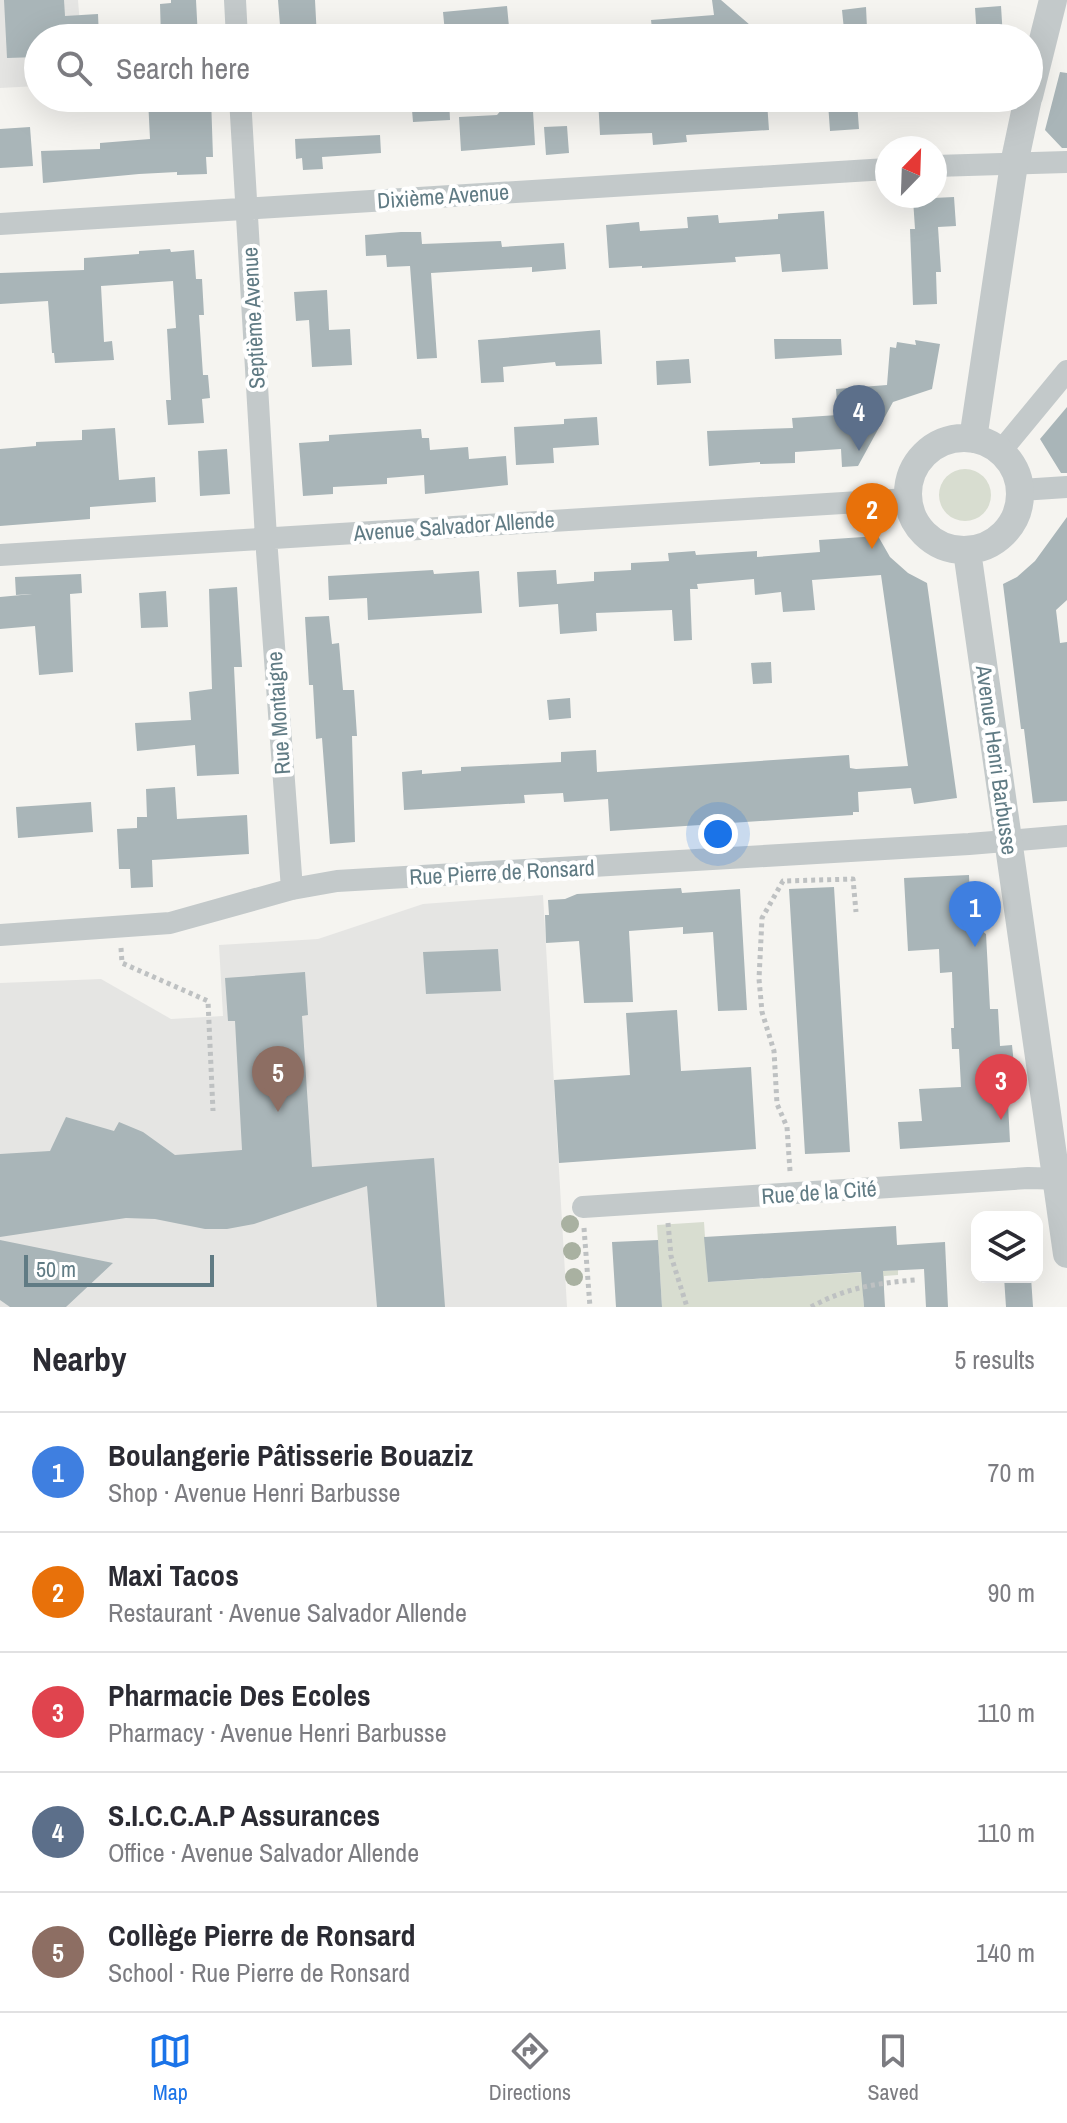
<!DOCTYPE html>
<meta charset="utf-8">
<style>
body{margin:0;font-family:"Archivo Narrow",sans-serif;background:#f2f2f3;color:#2b2b33}
.controls{position:absolute;right:24px;bottom:24px;display:grid;overflow:hidden;border-radius:16px;box-shadow:0 8px 32px #0002}
.controls button{width:72px;height:72px;display:grid;place-items:center;padding:0;border:0;border-bottom:2px solid #e1e1e2;background:#fff;color:#2b2b33;font:40px sans-serif}
.compass{position:absolute;left:875px;top:136px;width:72px;height:72px;border-radius:50%;background:#fff;box-shadow:0 8px 32px #0002;rotate:23deg}
.scale{position:absolute;left:24px;bottom:20px;width:190px;box-sizing:border-box;padding-left:8px;border:4px solid #607b84;border-top:0;font-size:22px;line-height:28px;white-space:nowrap;color:#607b84;-webkit-text-stroke:6px #fff;paint-order:stroke}
.you{position:absolute;left:718px;top:834px;width:28px;height:28px;margin:-20px;border:6px solid #fff;border-radius:50%;background:#1a73e8;box-shadow:0 0 0 12px #1a73e833}
.badge{display:grid;place-items:center;width:52px;height:52px;border-radius:50%;background:#1a73e8;color:#fff;font-size:26px;font-weight:700}
.pin{position:absolute;translate:-50% -66px;filter:drop-shadow(0 2px 4px #0008)}
.pin::after{content:'';position:absolute;top:42px;width:28px;height:24px;background:inherit;clip-path:polygon(0 0,100% 0,50% 100%)}
.list{margin:0;padding:0;list-style:none}
h2{display:flex;justify-content:space-between;align-items:center;height:104px;margin:0;padding:0 32px;font-size:34px}
h2 small{font-size:26px;font-weight:400;color:#7c7c81}
.list li{display:grid;grid-template-columns:52px 1fr auto;gap:24px;align-items:center;box-sizing:border-box;height:120px;padding:0 32px;border-top:2px solid #e1e1e2}
.list b{display:block;font-size:30px;white-space:nowrap}
.list p{margin:0;font-size:26px;white-space:nowrap;color:#7c7c81}
.list em{font-size:26px;font-style:normal;color:#7c7c81}
.icon{flex:none;width:44px;height:44px;fill:none;stroke:currentColor;stroke-width:2;stroke-linecap:round;stroke-linejoin:round}
.map{position:relative;flex:none;width:1067px;height:1307px;overflow:hidden}
.search{position:absolute;background:#fff;box-shadow:0 8px 32px #0002;left:24px;right:24px;top:24px;height:88px;display:flex;align-items:center;gap:20px;box-sizing:border-box;padding:0 28px;border-radius:44px;color:#7c7c81;font-size:30px}
.sheet{height:704px;background:#fff}
nav{display:flex;justify-content:space-around;align-items:center;box-sizing:border-box;height:112px;border-top:2px solid #e1e1e2;background:#fff;font-size:22px;color:#7c7c81}
nav a{display:grid;justify-items:center;gap:4px}
nav .on{color:#1a73e8}
.map>svg:first-child{display:block}
.built{fill:#e5e5e3}
.green{fill:#d8ddd0}
.building{fill:#a9b5b8}
.lines{fill:none;stroke-linecap:round;stroke-linejoin:round}
.path{stroke:#bec1c2;stroke-width:5;stroke-dasharray:4 4;stroke-linecap:butt}
.minor{stroke:#c3c9ca;stroke-width:22}
.tertiary{stroke:#c3c9ca;stroke-width:28}
.tree{fill:#a9b1a1}
.labels{text-anchor:middle;stroke-width:8;stroke-linejoin:round;paint-order:stroke}
.street-label{font-size:22px;fill:#607b84;stroke:#fff}
</style>
<div class="map">
<svg width="1067" height="1307" viewBox="0 0 1067 1307">
<rect width="100%" height="100%" fill="#f5f4f0"/>
<path class="built" d="M0,0h78l3,38h-43v48l-38,2z
M543,895l24,412h-567v-324l101,-4 70,40 52,-3 -4,-71 99,-6 105,-35z"/>
<path class="green" d="M939 495a26 26 0 1 1 52 0a26 26 0 1 1-52 0Z
M704,1222l4,60 190,-12v5l-14,1v18l-21,2 1,11h-202l-5,-82z"/>
<path class="building" d="M4,0h60l1,16 33,-2 1,24h-61v19l-31,1z
M171,0h25l2,38h-37l-1,-34 11,-1z
M278,0h37l2,38h-36z
M712,0h9l29,25 -24,1 1,12h-74l-2,-18 63,-5z
M507,6l2,21 -64,6 -2,-21z
M1001,6l2,32h-26l-2,-30z
M866,7l1,21 -23,2 -2,-20z
M1060,72l7,1v75h-5l-17,-18z
M211,98l2,59h-7l1,17 -30,1v-3l-38,2 -96,9 -2,-32 59,-2v-6l50,-4 -2,-40z
M411,98h38l1,22 -37,2z
M598,98h38v14l61,-4 -1,-10h26v8l45,-4 2,28 -83,5 1,7 -34,3 -1,-12 -52,2z
M520,100l13,11 2,34 -74,6 -2,-34 38,-2 12,-14z
M857,102l2,27 -29,2 -2,-28z
M567,126l2,27 -23,2 -2,-28z
M30,127l3,39 -33,2v-39z
M380,135l1,18 -59,4 1,12 -20,1 -1,-12 -6,1 -1,-20z
M954,197l2,29 -18,1 3,45h-5l1,32 -24,1 -3,-76h5l-2,-30z
M824,211l4,58 -46,3 -2,-18 -45,3 1,5 -94,6v-2l-33,2 -3,-43 33,-3 1,9 48,-3 -1,-11 31,-2 1,8 59,-4v-5z
M401,232h20l1,12 79,-3 1,6 62,-4 2,26 -34,3v-5l-101,6 6,85 -20,1 -7,-93 -23,1 -1,-12 -20,1 -1,-21z
M170,249l1,3 23,-2 2,29h6l2,36h-5l4,60h5l2,23 -8,1 2,24 -36,2 -2,-25h5l-4,-71 9,-1 -3,-47 -72,5 3,56 8,-1 2,19 -59,3 -1,-10h-2l-4,-52 -48,3v-31l84,-3v-12l55,-4v-3z
M327,290l2,40 21,-1 2,36 -40,2 -3,-47 -13,1 -2,-29z
M600,330l2,34 -46,2 -1,-4 -52,5 1,15 -23,1 -3,-43z
M774,339h67l1,16 -67,4z
M915,340l25,4 -8,45 -39,13 -35,64 -16,1 -1,-18 -46,3v11l-35,1v-2l-51,4 -2,-35 86,-3 -1,-10 46,-3 -2,-26 51,-4 3,-38 6,1 1,-6 19,3z
M689,359l2,24 -34,2 -1,-24z
M1067,407v66h-6l-21,-34z
M597,417l2,28 -46,3 1,15 -38,2 -2,-38 50,-3v-5z
M115,428l4,52 36,-3 1,25 -66,5v12l-90,7v-77l36,-3v-4l46,-2v-10z
M421,429l1,9h7l1,12 38,-3 1,12 37,-3 2,29 -83,9 -1,-19 -37,3v6l-54,3v7l-30,2 -4,-53 30,-2v-6z
M227,449l3,45 -30,2 -2,-45z
M1067,517v83l-11,10 4,33 7,-1v159l-34,2 -9,-74h-3l-18,-145 14,-7 18,-16z
M878,536l12,21 18,16 19,10 30,215 -43,6 -3,-16 -53,4 1,20h-6v3l-243,16 -2,-32 -44,3 -1,-9 -39,2 1,8 -121,7 -2,-38 20,-2v4l39,-3v-4l100,-5v-10l35,-2 1,22 252,-17 1,13 6,1 52,-3 -27,-191 -69,5 3,30 -32,2 -2,-20 -26,3 -1,-16 -57,5 1,5h-8l2,51 -18,1 -2,-31 -76,3 1,18 -37,3 -2,-30 -39,3 -2,-35 39,-2 1,14 37,-3v-9l37,-2v-7l38,-2 -1,-8 27,-2 1,4 61,-4v6l63,-5 -1,-12z
M433,570l1,4 45,-3 3,42 -114,7 -1,-22 -38,2 -1,-24z
M81,574l1,19 -12,1 3,78 -34,3 -4,-49 -35,3v-32l32,-3 -16,1 -1,-18z
M237,587l5,80h-8l5,107 -42,2 -2,-31 -58,6 -2,-28 56,-3 -2,-28 23,-3 -3,-100z
M166,591l2,36 -27,1 -2,-35z
M329,616l3,28 7,-1 4,47h11l3,46h-5l3,106 -25,2 -8,-106 -6,1 -3,-54h-4l-4,-68z
M771,662l1,21 -19,1 -2,-21z
M570,698l1,20 -22,2 -2,-20z
M175,787l2,32 70,-4 2,39 -97,6 1,27 -22,1 -1,-19h-11l-2,-40 20,-1v-11h10l-1,-28z
M91,802l2,30 -75,6 -2,-31z
M969,875l2,48 15,11 4,75h8l2,37 12,-1 4,39h-9l3,58 -110,7 -2,-27 24,-1 -3,-32 42,-2 -2,-38h-7l-1,-21h3l-2,-56 -12,1 -1,-24 -31,2 -4,-73z
M834,887l16,265 -45,2 -16,-265z
M681,888l1,5 58,-4 7,121 -29,1 -5,-79 -30,2v-7l-54,4 4,71 -49,1 -5,-62 -33,2 -1,-28h4l-1,-15 17,-1 12,-5z
M498,949l3,42 -75,3 -3,-42z
M305,972l3,43 -6,1 10,151 122,-9 11,149h-68l-10,-121 -113,38 -27,5h-22l-50,-10 -29,-1 -126,19v-83l50,-3 16,-34 48,14 5,-9 24,10 32,23 67,-5 -7,-129h-7l-3,-43z
M677,1010l4,61 70,-4 5,82 -197,14 -5,-83 76,-5 -4,-62z
M896,1226l1,19 48,-3 3,65h-22l-2,-38 -41,2 2,36h-21l-3,-35 -153,10 -4,-45z
M0,1240l113,23 -47,44h-56l-10,-7z
M658,1240l4,67h-46l-4,-65z
M1004,1277h27l2,30h-27z"/>
<g class="lines">
<path class="path" d="M121,948l1,15 86,38 5,110
M790,1171l-3,-44 -10,-23 -3,-53 -12,-39 -3,-33 3,-61 21,-37 70,-2 3,33
M668,1223l3,33 16,51
M584,1228l6,79
M811,1307c34,-19 66,-24 104,-27"/>
<path class="minor" d="M235,0l2,38
M240,98l26,440 26,351
M935,166l132,-4
M0,224l887,-55
M1001,451l66,-80
M1021,490l46,-3
M0,555l908,-56
M0,935l170,-12 122,-34 45,-8 632,-37 98,-8
M583,1207l445,-29 39,1"/>
<path class="tertiary" d="M1029,96l24,-96
M908 494a56 56 0 1 1 112 0a56 56 0 1 1-112 0Z
M973,439l41,-275 14,-66
M967,551l100,703"/>
</g>
<g class="tree">
<circle cx="570" cy="1224" r="9"/>
<circle cx="572" cy="1251" r="9"/>
<circle cx="574" cy="1277" r="9"/>
</g>
<g class="labels">
<g class="street-label">
<text transform="translate(443 196) rotate(-4)" y="8">Dixième Avenue</text>
<text transform="translate(253 318) rotate(-93)" y="8">Septième Avenue</text>
<text transform="translate(454 526) rotate(-4)" y="8">Avenue Salvador Allende</text>
<text transform="translate(278 713) rotate(-94)" y="8">Rue Montaigne</text>
<text transform="translate(997 760) rotate(82)" y="8">Avenue Henri Barbusse</text>
<text transform="translate(502 872) rotate(-3)" y="8">Rue Pierre de Ronsard</text>
<text transform="translate(819 1192) rotate(-4)" y="8">Rue de la Cité</text>
</g>
</g>
</svg>
<div class="controls">
<button><svg class="icon" aria-label="layers" viewBox="0 0 24 24"><path d="M12 4l9 5-9 5-9-5zM3 14l9 5 9-5"/></svg></button>
</div>
<svg class="compass" viewBox="-18 -18 36 36"><path d="M0-13l5 13h-10z" fill="#e53935"/><path d="M0 13l5-13h-10z" fill="#7c7c81"/></svg>
<div class="scale">50 m</div>
<div class="you"></div>
<div class="pin badge" style="left:975px;top:947px;background:#3f7fe0">1</div>
<div class="pin badge" style="left:872px;top:549px;background:#e8710a">2</div>
<div class="pin badge" style="left:1001px;top:1120px;background:#e0444e">3</div>
<div class="pin badge" style="left:859px;top:451px;background:#5c6f8a">4</div>
<div class="pin badge" style="left:278px;top:1112px;background:#8d6e63">5</div>
<div class="search"><svg class="icon" aria-label="search" viewBox="0 0 24 24"><circle cx="10" cy="10" r="6"/><path d="M15 15l6 6"/></svg>Search here</div>
</div>
<section class="sheet">
<h2>Nearby<small>5 results</small></h2>
<ul class="list">
<li><span class="badge" style="background:#3f7fe0">1</span><div><b>Boulangerie Pâtisserie Bouaziz</b><p>Shop · Avenue Henri Barbusse</p></div><em>70 m</em></li>
<li><span class="badge" style="background:#e8710a">2</span><div><b>Maxi Tacos</b><p>Restaurant · Avenue Salvador Allende</p></div><em>90 m</em></li>
<li><span class="badge" style="background:#e0444e">3</span><div><b>Pharmacie Des Ecoles</b><p>Pharmacy · Avenue Henri Barbusse</p></div><em>110 m</em></li>
<li><span class="badge" style="background:#5c6f8a">4</span><div><b>S.I.C.C.A.P Assurances</b><p>Office · Avenue Salvador Allende</p></div><em>110 m</em></li>
<li><span class="badge" style="background:#8d6e63">5</span><div><b>Collège Pierre de Ronsard</b><p>School · Rue Pierre de Ronsard</p></div><em>140 m</em></li>
</ul>
</section>
<nav>
<a class="on"><svg class="icon" aria-label="map" viewBox="0 0 24 24"><path d="M3 6l6-2 6 2 6-2v14l-6 2-6-2-6 2zM9 4v14M15 6v14"/></svg>Map</a>
<a><svg class="icon" aria-label="directions" viewBox="0 0 24 24"><path d="M12 3l9 9-9 9-9-9zM9 14v-3h6M13 9l2 2-2 2"/></svg>Directions</a>
<a><svg class="icon" aria-label="saved" viewBox="0 0 24 24"><path d="M7 4h10v16l-5-4-5 4z"/></svg>Saved</a>
</nav>
